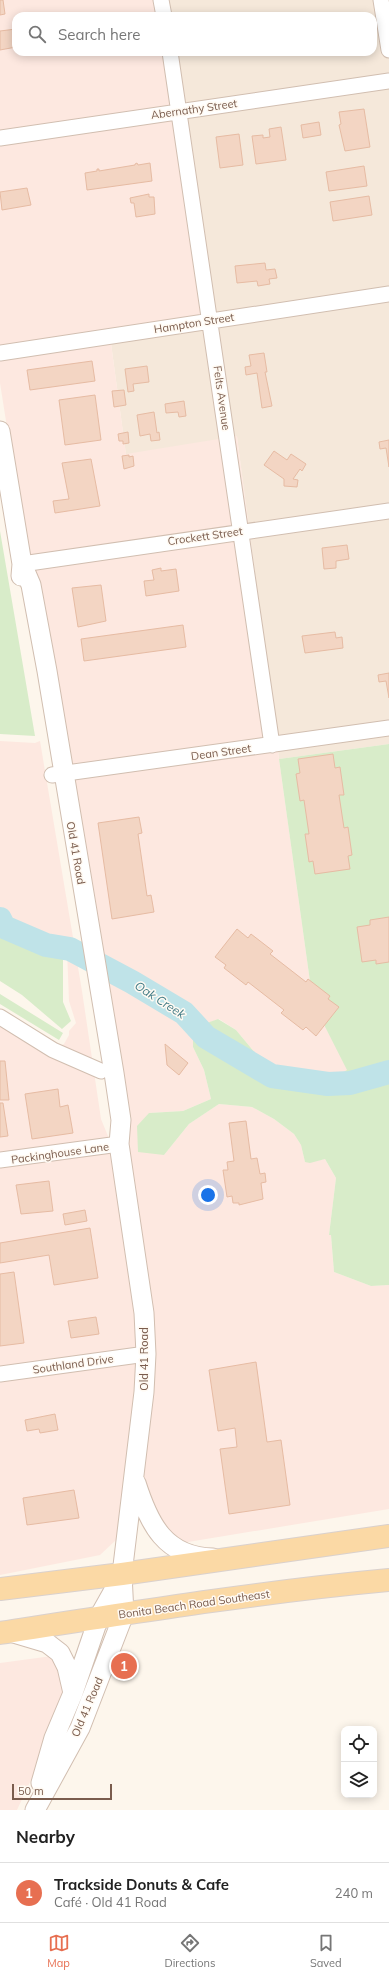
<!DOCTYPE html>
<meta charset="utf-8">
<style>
body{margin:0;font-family:Mulish,sans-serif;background:#f2f2f2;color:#222}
.controls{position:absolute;right:12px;bottom:12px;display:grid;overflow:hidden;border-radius:8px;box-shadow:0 2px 10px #0003}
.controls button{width:36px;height:36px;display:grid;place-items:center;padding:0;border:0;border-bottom:1px solid #e0e0e0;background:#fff;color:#222;font:20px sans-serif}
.scale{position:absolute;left:12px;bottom:10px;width:100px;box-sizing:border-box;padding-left:4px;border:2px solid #7a5c4d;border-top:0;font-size:11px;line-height:14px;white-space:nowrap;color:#7a5c4d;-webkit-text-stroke:3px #fffaf3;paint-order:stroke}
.you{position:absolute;left:208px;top:1195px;width:14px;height:14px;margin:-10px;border:3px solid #fff;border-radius:50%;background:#1a73e8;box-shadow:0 0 0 6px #1a73e833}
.badge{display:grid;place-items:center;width:26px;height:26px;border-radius:50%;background:#e76f51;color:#fff;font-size:13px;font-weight:700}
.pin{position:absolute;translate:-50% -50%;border:2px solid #fff;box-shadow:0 1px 4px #0006}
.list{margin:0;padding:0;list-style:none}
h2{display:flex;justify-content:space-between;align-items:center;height:52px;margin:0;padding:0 16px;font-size:17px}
h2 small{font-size:13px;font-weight:400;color:#767676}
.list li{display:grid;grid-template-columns:26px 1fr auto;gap:12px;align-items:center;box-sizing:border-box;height:60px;padding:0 16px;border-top:1px solid #e0e0e0}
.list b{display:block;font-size:15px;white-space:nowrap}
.list p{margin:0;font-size:13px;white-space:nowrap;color:#767676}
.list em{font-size:13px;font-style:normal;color:#767676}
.icon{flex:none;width:22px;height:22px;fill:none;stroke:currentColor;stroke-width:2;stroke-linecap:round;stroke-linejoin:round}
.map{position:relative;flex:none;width:389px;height:1810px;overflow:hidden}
.search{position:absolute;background:#fff;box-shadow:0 2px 10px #0003;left:12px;right:12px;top:12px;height:44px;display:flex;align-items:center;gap:10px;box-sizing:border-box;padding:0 14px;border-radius:12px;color:#767676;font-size:15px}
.sheet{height:112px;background:#fff}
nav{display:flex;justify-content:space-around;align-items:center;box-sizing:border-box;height:56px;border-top:1px solid #e0e0e0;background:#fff;font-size:11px;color:#767676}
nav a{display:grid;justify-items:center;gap:2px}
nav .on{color:#e76f51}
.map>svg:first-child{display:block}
.residential{fill:#f5e8da}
.commercial{fill:#fde8e0}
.green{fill:#d8ecc9}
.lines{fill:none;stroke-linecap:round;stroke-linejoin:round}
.river{stroke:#bfe3e8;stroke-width:24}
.building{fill:#f3d5c3;stroke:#e6bba3}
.minor-casing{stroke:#d1beb0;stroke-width:17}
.tertiary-casing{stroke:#d1beb0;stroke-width:21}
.primary-casing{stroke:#dad1cd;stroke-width:24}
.minor{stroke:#fff;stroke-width:15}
.tertiary{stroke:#fff;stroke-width:19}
.primary{stroke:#fbd9a5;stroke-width:22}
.labels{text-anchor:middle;stroke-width:3;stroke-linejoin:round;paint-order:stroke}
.street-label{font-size:11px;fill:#7a5c4d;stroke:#fffaf3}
.water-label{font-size:12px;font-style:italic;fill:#437c86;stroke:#fffaf3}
</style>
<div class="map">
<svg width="389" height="1810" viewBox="0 0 389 1810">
<rect width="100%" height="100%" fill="#fdf6ec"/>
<path class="residential" d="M166,0h223v744l-110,15 -42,-322 -111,18 -16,-119 64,-284h199v-36h-204z"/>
<path class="commercial" d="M0,0h166l3,16h-153v36h158l42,266 -106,18 16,118 111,-18 42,323 34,244 35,67 -20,11h-36l-22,-10 -34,-41 -17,-11 -26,9v19l11,23 7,29 -28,12 -34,2 15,42 25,-31 30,-20 33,3 22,12 20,15 7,11 4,17h5l15,-3 11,19 -7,57h2l3,37 37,14 18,-1v224l-207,34 -22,-18 -19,-49 12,-122 -153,-971z
M0,741l35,2 5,-2 42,250 19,128 11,27 17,110 10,98 -19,186h-4l-16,15 -100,20v-564l60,35 4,-2 5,-9v-4l7,-8 -7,-22 -2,-51 -55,-21 -12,-14z
M52,1656l3,2 10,32 -28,77 -20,43h-17v-147z"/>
<path class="green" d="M0,531l35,205 -35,-2z
M389,744v541l-18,1 -37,-14 -3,-37h-2l7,-57 -11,-19 -15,4 -5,-1 -4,-17 -7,-11 -20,-15 -22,-12 -33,-3 -30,20 -25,31 -26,-3 -1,-26 12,-13 34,-2 28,-12 -7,-29 -11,-23v-19l25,-9 18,11 34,41 22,10h36l19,-11 -34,-67 -34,-244z
M0,924l9,11 54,19v48l8,19 -9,8 -40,-34 -22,-14z
M0,994l63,39 -4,7 -59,-36z"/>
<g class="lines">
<path class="river" d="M0,919l4,8 42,18 24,4 62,33 52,31 22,24 66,39 56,8 22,-1 39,-11"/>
</g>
<path class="building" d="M0,0h3l2,14 -5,1z
M16,29v18l-16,3v-19z
M364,109l6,38 -25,4 -6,-26 2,-1 -2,-12z
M319,122l2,13 -18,3 -2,-13z
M281,127l5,33 -30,4 -4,-28 11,-1v3l7,-1 -1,-8z
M239,134l4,31 -23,3 -4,-31z
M137,163l1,2 12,-2 2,18 -65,9 -2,-17 12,-2v-2h2v2l36,-6v-1z
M364,166l3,20 -38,5 -3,-19z
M27,188l4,17 -29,5 -2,-18z
M149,194v3h5l1,17 -19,3 -2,-14h-3l-1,-5z
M369,196l3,19 -39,6 -3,-19z
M265,263l1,7 9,-1 2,9 -8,1 1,5 -12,2 -1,-5 -20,2 -2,-17z
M264,353l3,19h-2l7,34 -10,2 -5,-35 -11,2 -1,-8 6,-1 -2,-11z
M92,361l3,20 -65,9 -3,-20z
M147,366l2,16 -16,2 1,7 -6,1 -3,-23z
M124,390l2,15 -12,2 -2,-16z
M95,395l6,45 -36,5 -6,-45z
M184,401l2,15 -7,1 -1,-5 -12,1 -1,-9z
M154,412l3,21 2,-1 1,8 -9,1 -1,-7 -10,2 -3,-21z
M128,432l1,11 -6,1v-3h-4l-1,-7z
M389,440v27l-3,-19 -6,1 -1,-7z
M274,451l13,9 4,-6 15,10 -4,7 -2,-2 -7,10 5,1 -1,7 -13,-1v-7l-20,-14z
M129,455v2l4,-1 1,10 -10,3 -2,-13z
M91,459l9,47 -45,7 -2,-12 16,-2 -7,-36z
M347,545l2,14 -13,2v7l-12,1 -2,-21z
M161,568v3l15,-2 3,22 -33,5 -2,-15 10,-1 -2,-10z
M101,585l5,36 -28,6 -6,-39z
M183,625l3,22 -102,14 -3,-22z
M335,632l1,6 6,-1 1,11 -38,5 -3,-17z
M389,673v25l-3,-17 -7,1 -1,-7z
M333,754l2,14 5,-1 4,28h-5l5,33 4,-1 4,28 -4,1 2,13 -35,5 -2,-13 -4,1 -4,-28h4l-5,-34 -4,1 -4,-27 4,-1 -2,-14z
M139,817l3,16 -4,1 9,62 4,-1 3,17 -42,7 -14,-96z
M389,917v45l-13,2v-4l-14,2 -5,-35 13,-2v-5z
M237,929l11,9 3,-4 22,17 -3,3 36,28 2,-3 22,17 -2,3 11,8 -23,29 -10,-9 -3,3 -22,-17 3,-3 -36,-28 -2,3 -22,-17 2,-3 -11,-8z
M165,1044l23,19 -9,12 -12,-10z
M0,1061h5l4,39h-9z
M58,1089l2,18 8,-2 5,28 -41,6 -7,-45z
M0,1103h3l5,33 -8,1z
M246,1121l5,38 6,-1 3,16 5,-1 1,9 -5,1 2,16 -24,6v-2h-6l-1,-7 -5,1 -4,-27h5l-1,-8 7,-1 -5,-38z
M49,1181l4,30 -32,3 -5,-29z
M85,1210l2,11 -22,4 -2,-11z
M90,1228l8,50 -44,7 -5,-30 -49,8v-20z
M14,1272l10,71 -24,3v-72z
M96,1317l3,17 -28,4 -3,-17z
M256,1362l11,80 14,-2 9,65 -61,9 -9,-65 17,-2 -2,-19 -17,3 -9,-61z
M55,1414l3,16 -18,3 -1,-4 -12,2 -2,-11z
M74,1490l5,28 -52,7 -4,-27z"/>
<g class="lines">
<defs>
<path id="minor" d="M161,0l3,16
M381,0l8,50
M170,52l102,693
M0,138l389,-57
M0,353l389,-59
M22,564l367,-53
M52,775l337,-47
M0,1017l53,33 48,21
M0,1160l119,-16
M0,1374l146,-20"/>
<path id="tertiary" d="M0,431l22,133 -1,12
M22,564l9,21 16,86 67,402 7,47 -2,24 25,169 2,41 -2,38 -22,182 2,40 -44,114 -45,82
M136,1483c13,41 29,74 77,75
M10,1632l37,11 13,10 7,14 6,26 -19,45 -13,45
M73,1693l26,-76 23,-41"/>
<path id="primary" d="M0,1589l122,-15 267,-38
M0,1633c129,-20 259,-41 389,-53"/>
</defs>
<use href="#minor" class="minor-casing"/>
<use href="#tertiary" class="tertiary-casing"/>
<use href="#primary" class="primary-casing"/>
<use href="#minor" class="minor"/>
<use href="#tertiary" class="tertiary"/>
<use href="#primary" class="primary"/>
</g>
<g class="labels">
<g class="street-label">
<text transform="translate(194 109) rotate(-8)" y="4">Abernathy Street</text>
<text transform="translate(194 323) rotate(-9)" y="4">Hampton Street</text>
<text transform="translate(222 398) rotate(82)" y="4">Felts Avenue</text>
<text transform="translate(205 536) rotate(-8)" y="4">Crockett Street</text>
<text transform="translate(221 752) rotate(-8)" y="4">Dean Street</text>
<text transform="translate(76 853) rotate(80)" y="4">Old 41 Road</text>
<text transform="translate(60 1153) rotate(-8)" y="4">Packinghouse Lane</text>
<text transform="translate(144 1359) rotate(-90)" y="4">Old 41 Road</text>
<text transform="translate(73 1364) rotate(-8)" y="4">Southland Drive</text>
<text transform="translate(194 1604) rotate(-8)" y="4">Bonita Beach Road Southeast</text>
<text transform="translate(87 1707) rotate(-67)" y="4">Old 41 Road</text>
</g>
<g class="water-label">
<text transform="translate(160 1000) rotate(33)" y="4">Oak Creek</text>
</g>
</g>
</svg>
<div class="controls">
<button><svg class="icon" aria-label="locate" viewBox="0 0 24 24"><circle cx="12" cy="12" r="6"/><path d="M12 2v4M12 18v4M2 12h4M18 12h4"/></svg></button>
<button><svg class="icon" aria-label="layers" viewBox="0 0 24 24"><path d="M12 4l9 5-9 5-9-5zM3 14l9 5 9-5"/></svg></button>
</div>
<div class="scale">50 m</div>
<div class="you"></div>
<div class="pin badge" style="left:124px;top:1666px">1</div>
<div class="search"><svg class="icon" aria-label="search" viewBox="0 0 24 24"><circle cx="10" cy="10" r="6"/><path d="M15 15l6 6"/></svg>Search here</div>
</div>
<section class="sheet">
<h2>Nearby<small></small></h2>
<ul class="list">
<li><span class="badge">1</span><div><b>Trackside Donuts &amp; Cafe</b><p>Café · Old 41 Road</p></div><em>240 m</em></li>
</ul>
</section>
<nav>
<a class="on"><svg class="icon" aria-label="map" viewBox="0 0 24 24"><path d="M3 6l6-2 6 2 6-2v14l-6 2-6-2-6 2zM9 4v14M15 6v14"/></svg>Map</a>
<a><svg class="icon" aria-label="directions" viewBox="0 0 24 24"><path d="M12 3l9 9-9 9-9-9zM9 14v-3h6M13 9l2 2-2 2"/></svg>Directions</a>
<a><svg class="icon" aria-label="saved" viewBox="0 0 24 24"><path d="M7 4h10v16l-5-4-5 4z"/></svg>Saved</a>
</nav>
